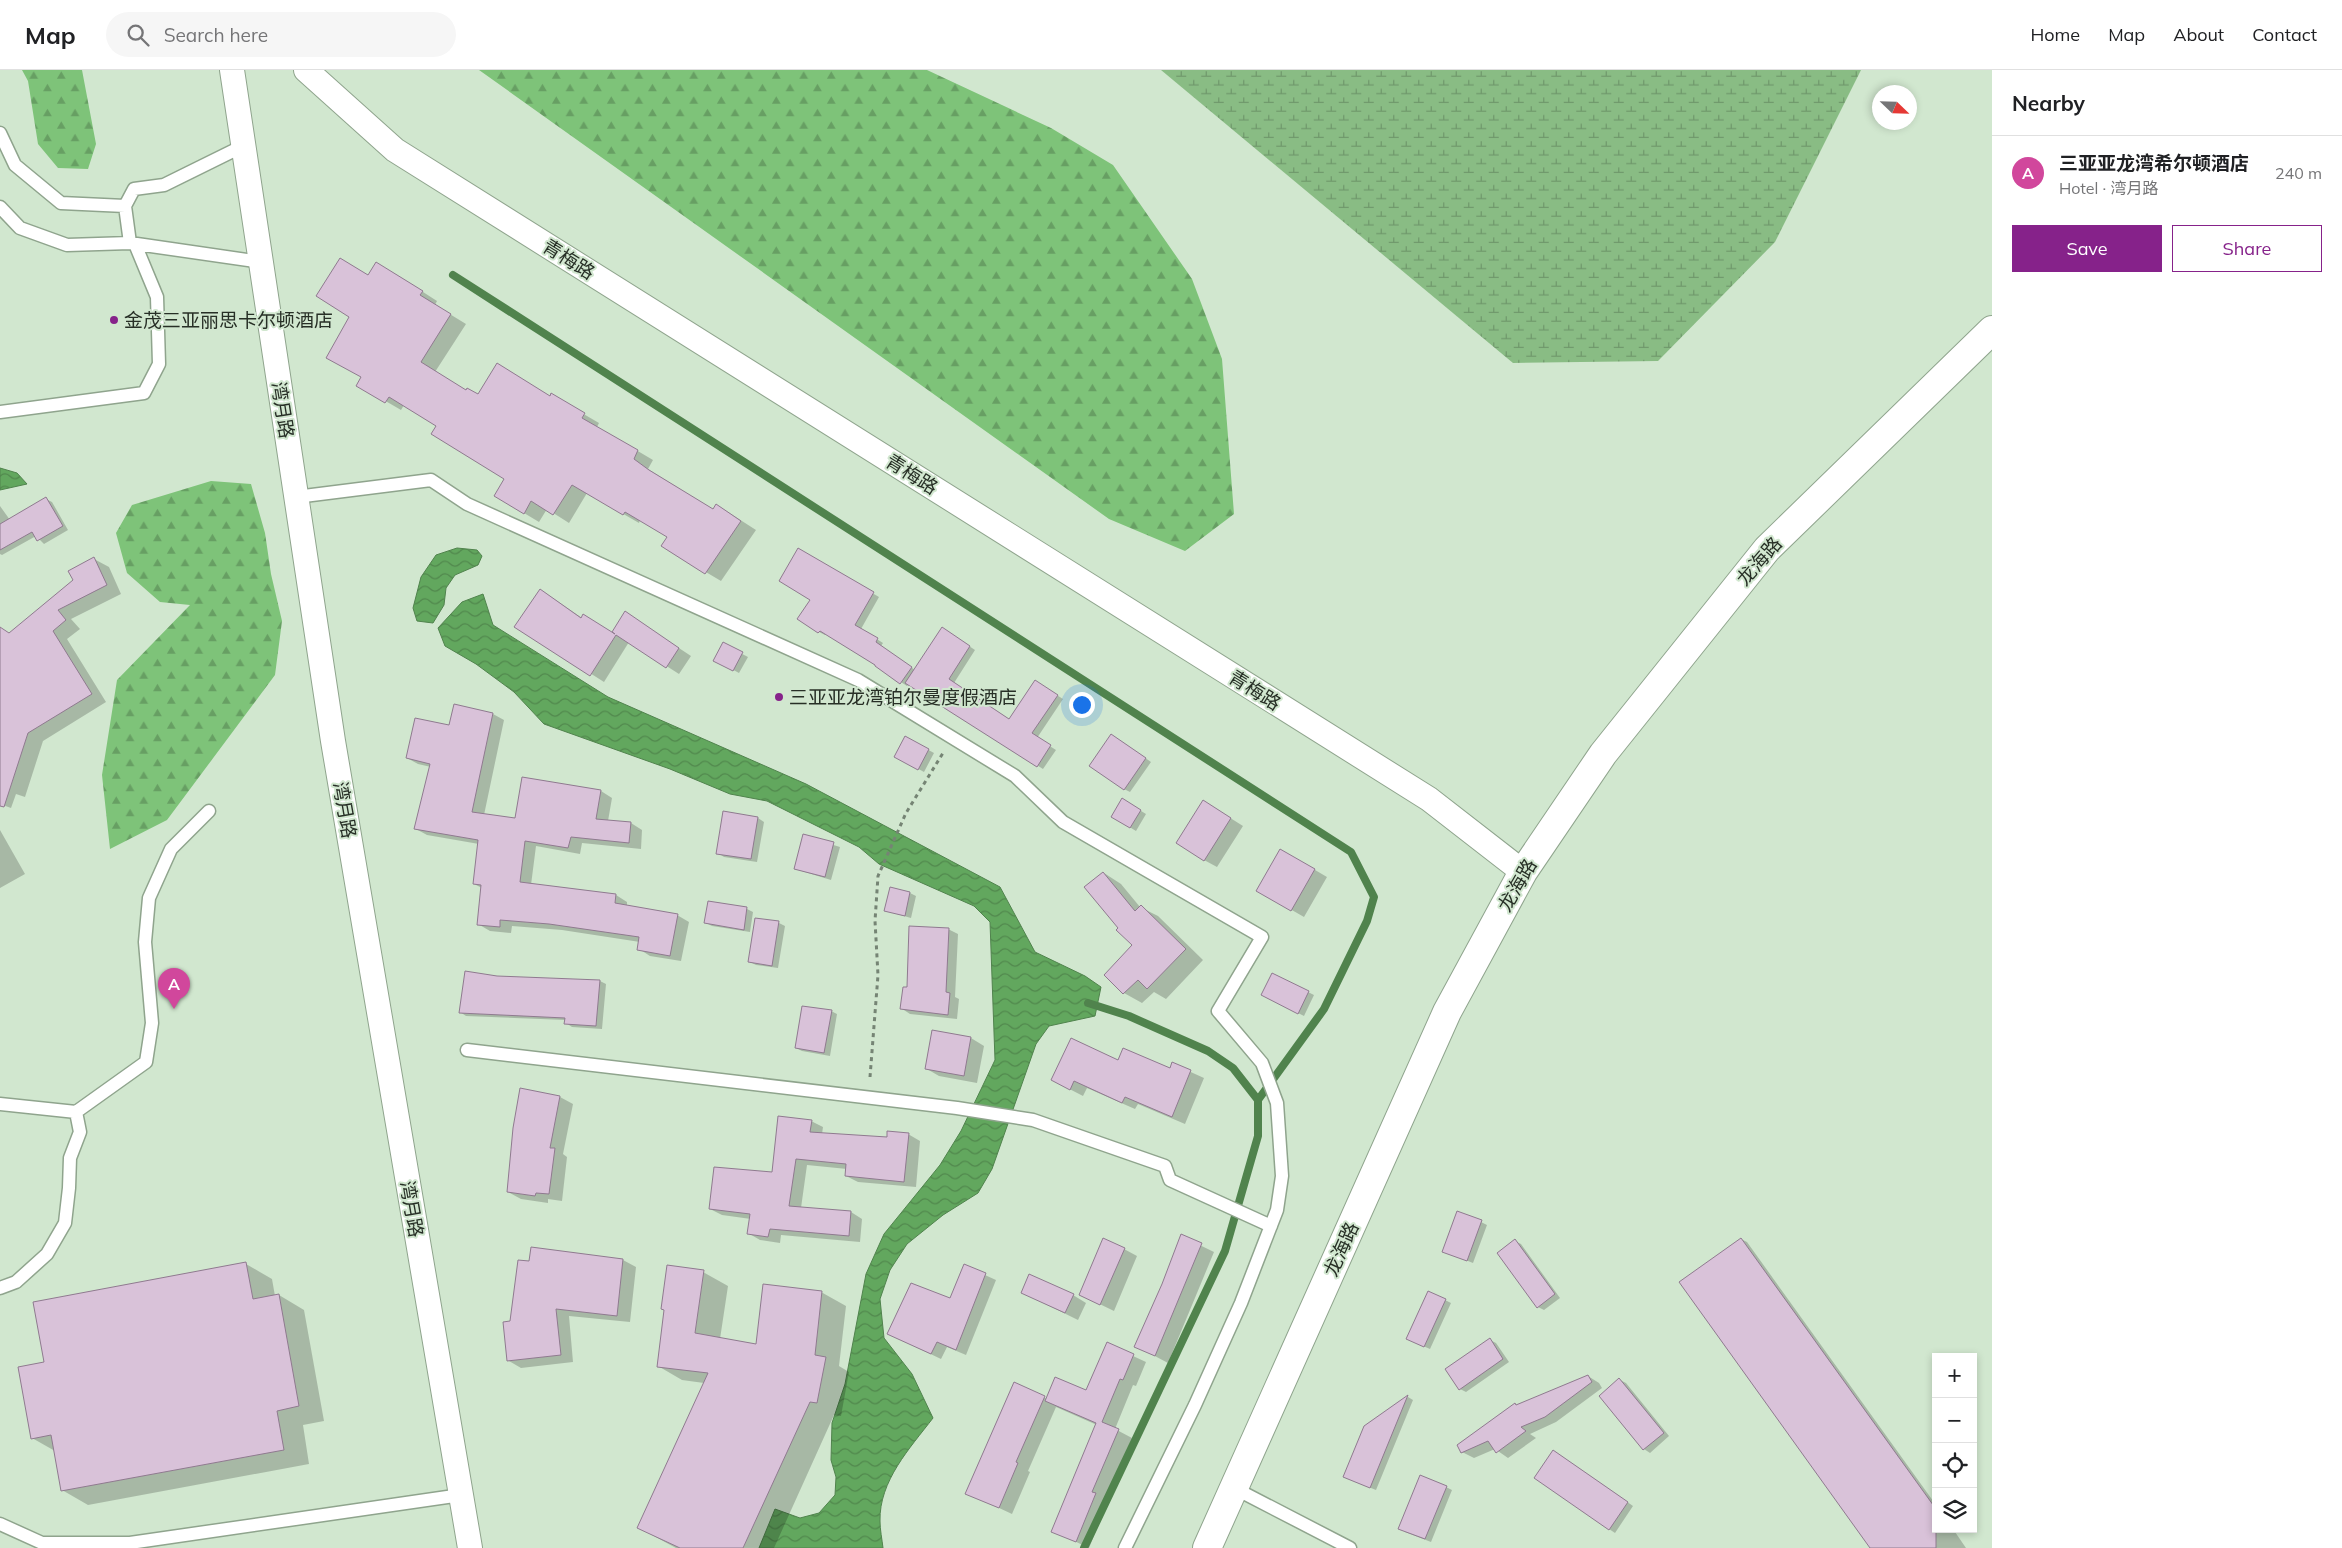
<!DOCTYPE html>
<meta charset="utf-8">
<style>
body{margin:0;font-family:Mulish,"Noto Sans SC",sans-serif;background:#f6f6f6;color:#202124}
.controls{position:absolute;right:15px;bottom:15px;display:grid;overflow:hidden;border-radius:0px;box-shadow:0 2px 8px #0003}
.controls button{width:45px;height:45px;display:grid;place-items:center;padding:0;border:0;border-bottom:1px solid #e0e0e0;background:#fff;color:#202124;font:25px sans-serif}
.compass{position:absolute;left:1872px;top:15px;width:45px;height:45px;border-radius:50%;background:#fff;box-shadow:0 2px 8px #0003;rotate:113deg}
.you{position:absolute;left:1081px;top:634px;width:18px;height:18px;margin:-12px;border:4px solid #fff;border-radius:50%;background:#1a73e8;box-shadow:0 0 0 8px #1a73e833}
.badge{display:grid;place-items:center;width:32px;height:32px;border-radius:50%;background:#86228a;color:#fff;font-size:16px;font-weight:700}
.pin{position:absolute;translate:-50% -41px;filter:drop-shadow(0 1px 2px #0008)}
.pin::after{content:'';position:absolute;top:26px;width:18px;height:15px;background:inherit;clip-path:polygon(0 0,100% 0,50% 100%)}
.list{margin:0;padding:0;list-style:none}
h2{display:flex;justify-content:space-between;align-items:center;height:65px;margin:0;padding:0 20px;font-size:21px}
h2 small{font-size:16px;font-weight:400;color:#757577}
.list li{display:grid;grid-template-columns:32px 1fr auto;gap:15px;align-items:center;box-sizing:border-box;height:75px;padding:0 20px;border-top:1px solid #e0e0e0}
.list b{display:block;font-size:19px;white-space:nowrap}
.list p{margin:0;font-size:16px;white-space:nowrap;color:#757577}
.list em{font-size:16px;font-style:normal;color:#757577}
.actions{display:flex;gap:10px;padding:15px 20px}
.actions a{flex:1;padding:11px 0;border:1px solid #86228a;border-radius:0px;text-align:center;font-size:18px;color:#86228a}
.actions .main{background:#86228a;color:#fff}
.icon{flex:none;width:28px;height:28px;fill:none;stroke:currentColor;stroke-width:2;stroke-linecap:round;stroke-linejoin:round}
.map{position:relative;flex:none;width:1992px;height:1478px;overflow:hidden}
header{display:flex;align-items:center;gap:30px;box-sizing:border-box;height:70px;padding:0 25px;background:#fff;border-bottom:1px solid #e0e0e0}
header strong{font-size:24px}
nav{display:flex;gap:28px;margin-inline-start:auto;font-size:18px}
.search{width:350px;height:45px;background:#f6f6f6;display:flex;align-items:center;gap:12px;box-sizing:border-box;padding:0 18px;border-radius:28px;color:#757577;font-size:19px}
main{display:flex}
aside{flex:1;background:#fff}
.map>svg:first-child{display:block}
.forest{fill:url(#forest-firs)}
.wetland{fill:url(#wetland-marsh)}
.water{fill:url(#water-waves);stroke:#50834d}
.shadow{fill:#0003}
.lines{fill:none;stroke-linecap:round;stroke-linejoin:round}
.stream{stroke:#50834d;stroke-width:8}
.building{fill:#d9c2d9;stroke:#8f7a8f}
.lane-casing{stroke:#8fa48d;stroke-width:15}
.street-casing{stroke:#8fa48d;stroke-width:26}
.secondary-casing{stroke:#8fa48d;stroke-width:30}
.path{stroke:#758474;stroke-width:3;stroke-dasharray:4 4;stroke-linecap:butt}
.lane{stroke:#fff;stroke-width:12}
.street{stroke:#fff;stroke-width:24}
.secondary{stroke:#fff;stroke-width:28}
.poi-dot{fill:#86228a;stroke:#d1e7cf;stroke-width:2}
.labels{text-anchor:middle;stroke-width:4;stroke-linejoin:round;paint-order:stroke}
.street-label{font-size:19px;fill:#272f26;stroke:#d1e7cf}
.poi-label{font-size:19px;fill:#272f26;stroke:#d1e7cf;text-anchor:start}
</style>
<header>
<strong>Map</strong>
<div class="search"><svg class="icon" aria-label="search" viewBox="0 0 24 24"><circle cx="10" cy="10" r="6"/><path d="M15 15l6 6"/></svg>Search here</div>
<nav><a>Home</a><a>Map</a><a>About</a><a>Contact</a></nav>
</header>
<main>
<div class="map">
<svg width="1992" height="1478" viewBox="0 0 1992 1478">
<defs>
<pattern id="forest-firs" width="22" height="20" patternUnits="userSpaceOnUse" patternTransform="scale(1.25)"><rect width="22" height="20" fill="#7ec379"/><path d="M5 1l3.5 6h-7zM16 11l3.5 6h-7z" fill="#679f63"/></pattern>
<pattern id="wetland-marsh" width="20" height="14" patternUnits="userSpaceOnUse" patternTransform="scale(1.25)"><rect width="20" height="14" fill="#89bc84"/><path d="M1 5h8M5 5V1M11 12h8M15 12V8" fill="none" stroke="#70996c"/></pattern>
<pattern id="water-waves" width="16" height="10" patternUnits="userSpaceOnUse" patternTransform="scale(1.25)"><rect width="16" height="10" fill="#62a75e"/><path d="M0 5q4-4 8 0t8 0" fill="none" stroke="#51884d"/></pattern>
</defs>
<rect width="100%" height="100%" fill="#d1e7cf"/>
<path class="forest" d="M22,0h60l14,74 -8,25 -30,-1 -20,-24 -10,-63z
M479,0h448l124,58 62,37 79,114 30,80 12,155 -49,37 -76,-32z
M211,411l40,3 14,49 6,41 11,47 -7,54 -108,145 -57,29 -8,-74 15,-95 73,-75 -30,-3 -33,-29 -11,-40 16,-28z"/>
<path class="wetland" d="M1161,0h700l-86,172 -117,119 -145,2z"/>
<path class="water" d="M0,398l17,5 10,11 -27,6z
M457,478l20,2 5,6 -4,9 -23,10 -9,13 -2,17 -11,18 -16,-2 -4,-13 8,-31 15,-22z
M483,524l10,31 115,72 198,87 194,103 35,65 50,24 16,11 -6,29 -46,10 -13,18 -44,125 -14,24 -35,22 -36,29 -17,26 -10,29 4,39 28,36 21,44c-23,30 -54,63 -53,103 0,9 2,18 3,27h-124l16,-39 25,9 19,-5 16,-18 1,-18 -5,-17 1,-37 13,-39 21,-110 18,-40 56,-69 21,-34 34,-71 -5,-138 -16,-16 -95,-42 -20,-17 -92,-46 -37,-7 -60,-25 -126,-45 -30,-32 -38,-28 -31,-18 -7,-18 24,-26z"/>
<path class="shadow" d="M392,202l45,29 -2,4 31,19 -31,48 31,20 12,4 72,1 1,-2 48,28 -2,4 56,33 -5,9 65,41 4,-5 39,25 -35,51 -59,-35 7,-9 -29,-17 -1,3 -52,-30 -18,30 -22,-14 -8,13 -15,-9 -18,-35 -68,-52 -34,-21 -3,5 -43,-25 4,-8 -11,-60 17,-41z
M46,429l6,3 16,28 -24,14 -8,-8 -34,19 -2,-1v-48l10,14z
M799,480l80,47 -18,32 22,14 -2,3 34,24 33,-38 27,18 -21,33 56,37 31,-35 22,14 -26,39 19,12 -13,19 -134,-85 -2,2 -81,-53 -1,2 -6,-3z
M94,489l15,8 12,27 -50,25 9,10 -13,10 39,63 -63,39 -18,56 -9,-3 -5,14 -11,-4v-175l10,5 64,-54z
M541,520l41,28 30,15 14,-20 65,43 -12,18 -50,-32 -25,40 -88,-56z
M723,574l25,13 -9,16 -24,-13z
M493,644l11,6 -20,95 32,5 7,-42 78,13 11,7 -4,23 23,2 11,7 -1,19 -59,-6 -2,11 -44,-8 -5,39 85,10 11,7v4l50,9 12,7 -8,39 -31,-5 -11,-7 1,-7 -78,-12 -50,-4 -1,7 -21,-2 -12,-7 4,-36 -8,-4 5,-40 -52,-9 -11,-6 15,-62 -13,-3 -11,-6 43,-31z
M905,667l29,16 -10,19 -29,-16z
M1118,669l33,23 -21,30 -6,-3z
M1123,730l23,14 -10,17 -23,-14z
M1216,739l27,17 -26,41 -13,-7z
M758,748l6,4 -7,40 -33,-5 -6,-4z
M0,760l25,44 -25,14z
M804,766l36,11 -9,33 -36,-11z
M1281,780l46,27 -23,40 -47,-27z
M1104,803l17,11 19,23 18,9 45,44 -37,39 -12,-7 -12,11 -18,-10 -19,-18 29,-30 -15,-17z
M910,823l6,3 -5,22 -25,-7z
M709,833l38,6 6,3 -3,20 -38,-6 -6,-3z
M779,853l6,3 -7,42 -22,-3 -6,-3z
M948,859l10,5 -3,63 4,2 -2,20 -47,-5 -9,-6 7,-19z
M497,908l103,3 6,3 -4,45 -30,-2 -6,-4v-3l-100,-4 -6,-4z
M1308,922l6,3 -10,21 -36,-18z
M831,941l6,3 -7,42 -28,-5 -6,-3z
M933,962l38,6 13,8 -7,37 -38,-7 -12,-7z
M1118,992l52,8 3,-6 31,14 -19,46 -47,-20 -3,5 -48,-21 -4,8 -31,-16z
M560,1027l13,7 -10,50 4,3 -5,44 -14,-2v4l-27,-4 -13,-7z
M811,1051l12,6 -1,7 66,5 20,-5 12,7 -4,46 -58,-5 -12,-6 1,-7 -40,-4 -6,43 50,4 11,7 -2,23 -79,-7 -1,8 -20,-3 -12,-7 3,-14 -29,-4 -12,-6 63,-35z
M1481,1152l6,3 -14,38 -30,-12z
M1181,1166l33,16 -46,111 -32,-17 27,-61z
M1741,1169l6,3 189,263v24h17l13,19h-95z
M1515,1171l6,3 39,54 -16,12 -6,-3z
M532,1179l91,11 13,7 -6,55 -61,-6 4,46 -52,6 -12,-7 2,-39 19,-60z
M1124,1179l13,7 -23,55 -33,-16z
M246,1194l26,15 3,17 4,-1 25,15 20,111 -21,4 6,39 -221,41 -26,-15 -7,-39 -23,-13z
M965,1196l31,14 -30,75 -19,-8 -6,12 -42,-20 51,-39z
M703,1202l25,14 -8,53 37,7 64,-54 25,14 -7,60 10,6 -8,44 -7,-1 -60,133h-98l-37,-20 65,-145 -22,-3 -24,-14z
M1023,1223l50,2 13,8 -8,17z
M1445,1230l6,3 -21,46 -16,-7z
M1490,1270l6,3 13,19 -43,30 -6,-3z
M1107,1274l39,18 -10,24 -3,-1 -18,44 17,9 -27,62 3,2 -19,46 -36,-17 44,-106 -41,-18 -28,64 2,1 -18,42 -45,-21 48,-109 32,15 40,-7z
M1588,1306l11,7 3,5 -46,34 -26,12 6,4 -28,20 -13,-9 -21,9 -12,-6 53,-48 2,2z
M1620,1310l6,3 43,53 -19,17 -6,-4z
M1408,1327l5,3 -37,90 -25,-10 14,-54z
M1560,1385l73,51 -18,27 -6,-4z
M1446,1417l6,3 -21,52 -26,-10z"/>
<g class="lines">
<path class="stream" d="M453,205l898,577 23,45 -7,24 -43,88 -66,91v36l-33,115 -141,297
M1088,933l41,13 79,35 25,17 25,32"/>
</g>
<path class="building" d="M340,188l28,17 8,-13 47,29 -3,4 31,19 -30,48 45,28 1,-2 11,6 19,-31 53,33 1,-3 34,20 -3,5 56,32 -4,9 15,11 64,39 3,-5 25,17 -36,53 -44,-28 6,-9 -42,-25 -2,3 -51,-30 -19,30 -22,-14 -7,13 -30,-18 10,-17 -73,-45 5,-8 -47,-29 -4,6 -29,-17 5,-9 -35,-19 23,-41 -33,-21z
M46,427l17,29 -26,15 -5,-9 -32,18v-26z
M798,478l76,44 -19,33 23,13 -2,4 36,25 -12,17 -25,-18v-1l-55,-34 -2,2 -21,-14 13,-19 -31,-19z
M94,487l13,28 -49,25 8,10 -13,11 39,63 -64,39 -24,74 -4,-1v-179l9,6 64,-53 -5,-9z
M540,519l41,29 2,-4 32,20 -3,-2 13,-21 54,37 -13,20 -50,-33 -26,41 -76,-49z
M942,557l28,19 -21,33 60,40 26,-39 23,15 -26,38 19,12 -14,22 -132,-84z
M723,572l20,10 -10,19 -20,-10z
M454,634l39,9 -21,99 43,6 7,-41 79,13 -5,29 35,3 -2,21 -58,-6 -3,11 -43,-7 -5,41 96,12 -1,9 63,11 -8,42 -33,-6 2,-13 -90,-13 -49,-4v7l-23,-2 4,-40 -8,-1 5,-44 -64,-11 16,-65 -24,-6 9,-40 34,7z
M1111,664l35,24 -22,32 -35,-24z
M905,666l24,13 -11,21 -24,-13z
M1122,728l19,12 -11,18 -19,-11z
M1203,730l28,18 -27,43 -28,-18z
M723,741l35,6 -7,42 -35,-5z
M803,764l31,8 -9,35 -31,-8z
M1280,779l35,20 -24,42 -35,-20z
M1103,802l32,39 6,-6 45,44 -39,40 -9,-9 -15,14 -19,-19 28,-30 -16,-15 2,-2 -34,-41z
M890,817l20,5 -5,24 -21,-5z
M708,831l39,6 -3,23 -40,-7z
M755,848l24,3 -7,45 -24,-4z
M909,856l40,2 -3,64 4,1 -2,22 -48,-6 3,-22h4z
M465,901l32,5 103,4 -4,46 -32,-2 1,-6 -106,-5z
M1272,903l37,18 -11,23 -37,-19z
M802,936l30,4 -8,43 -29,-5z
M932,960l39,7 -7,39 -39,-7z
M1071,968l47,22 5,-12 47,20 2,-6 19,8 -19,47 -47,-20 -3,6 -48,-22 -4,9 -19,-10z
M520,1018l40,8 -10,52h5l-6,46 -13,-1 -1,3 -28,-4 6,-64z
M778,1046l34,4 -2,12 77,5v-6l22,2 -5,49 -59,-6 1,-12 -50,-5 -7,47 62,5 -2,25 -79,-7 -2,8 -21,-3 3,-20 -41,-5 5,-42 58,5z
M1457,1141l25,9 -15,41 -25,-9z
M1181,1164l21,9 -47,113 -21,-9 28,-63z
M1103,1168l22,10 -25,57 -21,-10z
M1741,1168l195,271v39h-66l-191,-266z
M1515,1169l40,55 -18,14 -40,-55z
M531,1177l92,12 -6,57 -61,-7 5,46 -54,6 -4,-39 7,-1 8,-61 11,1z
M246,1192l7,37 26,-5 20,112 -22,5 7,39 -223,41 -10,-56 -20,4 -13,-72 26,-5 -11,-60z
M964,1194l22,9 -30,77 -19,-8 -6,12 -44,-20 24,-51 39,15z
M667,1195l37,5 -9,63 61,11 7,-60 59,7 -7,64 11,2 -9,46 -7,-1 -67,146h-63l-43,-20 71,-155 -51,-6 7,-57 -3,-1z
M1029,1204l45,20 -9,19 -44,-20z
M1428,1221l18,8 -22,48 -18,-8z
M1490,1268l13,21 -44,31 -14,-21z
M1107,1272l27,12 -11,26 -3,-1 -18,43 17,7 -27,63 4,1 -20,49 -25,-10 45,-109 -51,-22 10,-24 31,13z
M1588,1305l4,7 -47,35 -24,10 5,4 -30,22 -8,-12 -27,12 -4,-8 58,-42 1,2z
M1619,1308l45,55 -21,17 -44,-54z
M1014,1312l31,14 -29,66 2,1 -19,45 -34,-14z
M1408,1325l-38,93 -27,-11 21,-51z
M1553,1380l75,52 -19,28 -75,-52z
M1420,1405l27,11 -22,53 -27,-10z"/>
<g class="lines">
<defs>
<path id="lane" d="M0,63l15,32 46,38 64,3
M243,76l-79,39 -30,4 -9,17 5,37 131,19
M0,137l20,21 47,17 63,-2
M0,342l144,-19 15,-29 -2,-67 -22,-53
M296,427l135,-17 36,24 391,176 157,96 48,46 199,115 -44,74 44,52 15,40 5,73 -5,34 -36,93 -46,102 -70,143
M467,980l490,58 76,12 132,46 5,14 101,46
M0,1034l76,8 4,20 -10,26 -1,30 -4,35 -18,31 -31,28 -16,6
M76,1042l70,-50 6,-39 -7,-81 4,-44 22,-49 38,-38
M1234,1418l116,60
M0,1454l42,19h88l331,-48"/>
<path id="street" d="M232,0l101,671 137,807
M306,0l89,80 1034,649 94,73"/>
<path id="secondary" d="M1207,1478l240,-536 76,-140 80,-118 164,-205 225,-219"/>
</defs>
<use href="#lane" class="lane-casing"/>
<use href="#street" class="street-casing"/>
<use href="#secondary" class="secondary-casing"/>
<path class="path" d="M870,1007l8,-102 -3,-54 3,-45 28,-63 37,-60"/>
<use href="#lane" class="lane"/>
<use href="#street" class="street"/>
<use href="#secondary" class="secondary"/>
</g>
<g class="poi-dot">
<circle cx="114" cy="250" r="5"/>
<circle cx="779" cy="627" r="5"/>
</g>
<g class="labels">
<g class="street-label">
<text transform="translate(569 189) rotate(32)" y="7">青梅路</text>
<text transform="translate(283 340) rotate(81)" y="7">湾月路</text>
<text transform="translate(912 404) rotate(32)" y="7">青梅路</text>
<text transform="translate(1759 491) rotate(-49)" y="7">龙海路</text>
<text transform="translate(1255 620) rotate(32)" y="7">青梅路</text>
<text transform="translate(345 740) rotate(80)" y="7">湾月路</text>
<text transform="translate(1517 815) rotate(-60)" y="7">龙海路</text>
<text transform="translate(412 1139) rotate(80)" y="7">湾月路</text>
<text transform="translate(1341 1179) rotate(-66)" y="7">龙海路</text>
</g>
<g class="poi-label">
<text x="124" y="257">金茂三亚丽思卡尔顿酒店</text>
<text x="789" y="634">三亚亚龙湾铂尔曼度假酒店</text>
</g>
</g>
</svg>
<div class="controls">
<button>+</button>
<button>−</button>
<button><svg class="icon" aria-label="locate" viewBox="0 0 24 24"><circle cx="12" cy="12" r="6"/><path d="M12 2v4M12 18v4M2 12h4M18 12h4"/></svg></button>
<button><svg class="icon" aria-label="layers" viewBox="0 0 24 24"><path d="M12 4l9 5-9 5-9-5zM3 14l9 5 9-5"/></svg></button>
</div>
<svg class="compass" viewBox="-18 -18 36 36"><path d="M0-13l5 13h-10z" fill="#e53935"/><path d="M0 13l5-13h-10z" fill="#757577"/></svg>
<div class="you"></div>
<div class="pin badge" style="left:174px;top:939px;background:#d1479c">A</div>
</div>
<aside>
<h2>Nearby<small></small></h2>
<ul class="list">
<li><span class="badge" style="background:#d1479c">A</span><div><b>三亚亚龙湾希尔顿酒店</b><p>Hotel · 湾月路</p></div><em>240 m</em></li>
</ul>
<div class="actions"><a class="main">Save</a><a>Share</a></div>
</aside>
</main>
